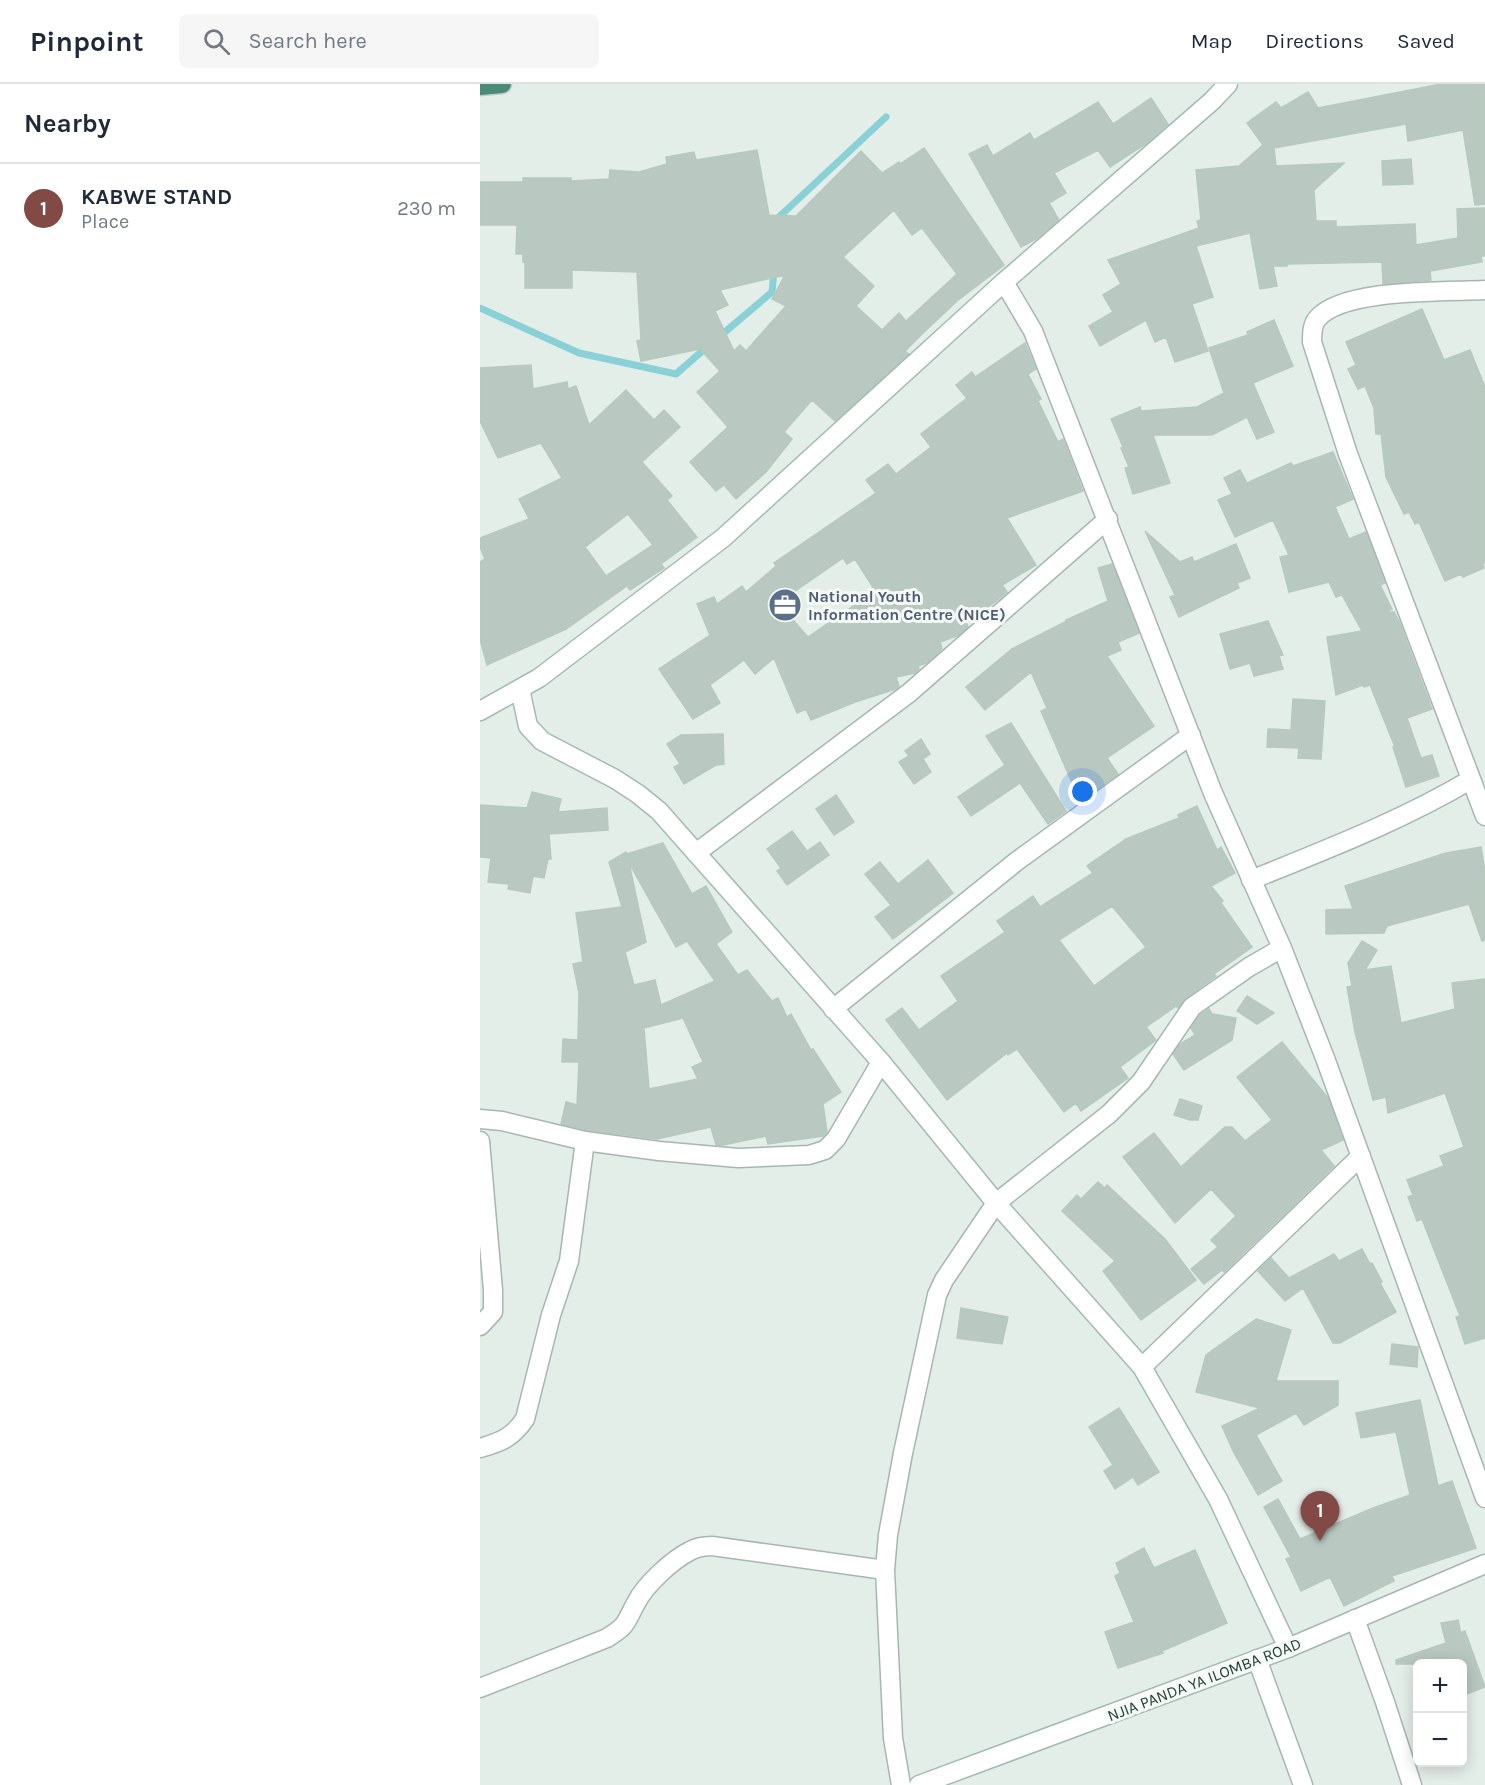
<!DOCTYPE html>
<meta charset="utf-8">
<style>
body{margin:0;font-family:Karla,sans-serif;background:#f6f6f7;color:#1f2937}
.controls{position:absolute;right:18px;bottom:18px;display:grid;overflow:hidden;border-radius:9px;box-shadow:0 3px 15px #0003}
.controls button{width:54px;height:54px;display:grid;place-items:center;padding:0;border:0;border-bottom:2px solid #e0e1e3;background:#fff;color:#1f2937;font:30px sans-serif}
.you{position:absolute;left:603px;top:708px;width:21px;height:21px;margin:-15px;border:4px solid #fff;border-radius:50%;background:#1a73e8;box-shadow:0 0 0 9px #1a73e833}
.badge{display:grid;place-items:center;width:39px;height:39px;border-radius:50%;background:#824945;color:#fff;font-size:20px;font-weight:700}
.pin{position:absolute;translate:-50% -50px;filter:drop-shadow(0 2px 3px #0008)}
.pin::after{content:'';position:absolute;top:32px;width:21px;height:18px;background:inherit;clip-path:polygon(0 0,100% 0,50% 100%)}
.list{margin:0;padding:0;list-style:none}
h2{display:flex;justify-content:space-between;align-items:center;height:78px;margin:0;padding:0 24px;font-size:26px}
h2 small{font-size:20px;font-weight:400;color:#747a83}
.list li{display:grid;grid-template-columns:39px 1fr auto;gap:18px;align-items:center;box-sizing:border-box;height:90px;padding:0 24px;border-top:2px solid #e0e1e3}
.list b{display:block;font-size:22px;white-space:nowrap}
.list p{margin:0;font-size:20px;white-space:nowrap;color:#747a83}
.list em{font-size:20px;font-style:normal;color:#747a83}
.icon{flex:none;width:33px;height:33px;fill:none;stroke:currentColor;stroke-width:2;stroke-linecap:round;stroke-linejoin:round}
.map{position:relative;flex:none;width:1005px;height:1701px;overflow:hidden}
header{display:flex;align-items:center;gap:36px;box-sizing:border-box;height:84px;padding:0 30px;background:#fff;border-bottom:2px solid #e0e1e3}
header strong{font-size:28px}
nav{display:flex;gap:33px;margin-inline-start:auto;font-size:21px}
.search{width:420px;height:54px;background:#f6f6f7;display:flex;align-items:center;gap:15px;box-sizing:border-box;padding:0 21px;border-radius:9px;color:#747a83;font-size:22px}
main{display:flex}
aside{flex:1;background:#fff}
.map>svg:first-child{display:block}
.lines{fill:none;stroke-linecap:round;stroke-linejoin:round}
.stream{stroke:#89d1d6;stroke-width:7}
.building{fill:#b9c9c2;stroke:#b6c9bf;stroke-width:1.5;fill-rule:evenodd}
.minor-casing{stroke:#a6b7b0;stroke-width:21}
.tertiary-casing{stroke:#a6b7b0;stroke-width:21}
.secondary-casing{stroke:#a2bbb0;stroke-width:21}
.trunk-casing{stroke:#c1cac7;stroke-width:21}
.minor{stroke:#fff;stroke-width:18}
.tertiary{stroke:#fff;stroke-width:18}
.secondary{stroke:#fff;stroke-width:18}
.trunk{stroke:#498b76;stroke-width:18}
.labels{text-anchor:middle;stroke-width:6;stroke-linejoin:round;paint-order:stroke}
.service-label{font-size:16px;font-weight:bold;fill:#4e5e75;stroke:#f5faf7;text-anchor:start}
.street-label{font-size:16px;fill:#224136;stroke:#f5faf7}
</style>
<header>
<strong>Pinpoint</strong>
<div class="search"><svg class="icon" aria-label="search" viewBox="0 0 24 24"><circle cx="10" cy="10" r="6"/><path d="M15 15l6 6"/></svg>Search here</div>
<nav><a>Map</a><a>Directions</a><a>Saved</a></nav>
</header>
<main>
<aside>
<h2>Nearby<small></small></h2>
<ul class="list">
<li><span class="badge">1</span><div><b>KABWE STAND</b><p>Place</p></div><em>230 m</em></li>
</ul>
</aside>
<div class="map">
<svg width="1005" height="1701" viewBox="0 0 1005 1701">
<rect width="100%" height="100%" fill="#e4eee9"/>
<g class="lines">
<path class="stream" d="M298,140l1,-7 107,-100
M0,224l99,45 97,21 32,-28
M239,253l53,-45 2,-21"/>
</g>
<path class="building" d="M961,0h44v120l-10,1 -12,-75 -55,11 -2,-17 -132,24 2,18 68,-3 -30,27 2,31h20v6l79,-3 1,21 42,-7 -1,-29 28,-1v48h-4l1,6 -52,9 1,9 -48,4 -1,-22 -95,2v2h-14l4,20 -17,3 -10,-56 -54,13 17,51 -21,7 16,47 -33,11 -9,-25 -11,5 -9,-22 -46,26 -11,-20 24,-14 -10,-17 18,-11 -13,-24 91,-32 -2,-7 4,-1 -5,-50 43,-4 24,-21 -16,-22 29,-21 5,6 27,-16 10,16z
M671,14l17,26 -21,19 -37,24 -12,-17 -44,23 12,20 -17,10 10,17 -23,19 -15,8 -52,-93 18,-9 6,11 37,-23 4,7 64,-38 15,22z
M444,64l80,117 -47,36 -35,33 -17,17 4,3 -74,67 -23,-21 -28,32 8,7 -26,33 -30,27 -12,-14 -8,6 -26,-29 38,-35 -31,-35 23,-21 -20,-22 -59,12 -4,-20 4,-1 -4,-68 -65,-2v18h-47v-26h-2v-8h-7l1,-29h-37v-43h43v-4h48v3l38,-2 1,-9 29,2 28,-8 -1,-7 28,-5 2,8 61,-10 12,65 27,1 65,-65 21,22 17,-11 1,2zM414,126l18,25 10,-7 35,46 -51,47 -7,-8 -17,17 -26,-24 18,-20 -31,-29zM305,191l-13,24 14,7 -40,45 -6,-6 -6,6 -19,-40 13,-6 -8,-15z
M931,75l2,25 -30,1 -1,-24z
M942,225l22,51 26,-10 15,37v176h-2l1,5 -21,9 -2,-3 -16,7 -26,-59 -4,2 -6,-12 -5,2 -18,-37 -5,-43h-5l-2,-26 -9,-22 -7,3 -10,-20 8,-4 -10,-23z
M794,236l19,46 -40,17 21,49 -17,7 -10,-22 -35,18h-59l17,48 -37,11 -8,-26 4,-1 -8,-19 2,-1 -12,-28 29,-12 1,4 56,-4 27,-14 -15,-45 39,-13 -1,-3z
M545,259l11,26 -8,5 13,25 -3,2 20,41 5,-3 20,52 -76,27 29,47 -34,20 5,7 -13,11 -28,18 2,6 -9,8 -19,7 2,7 -16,14 -8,3 1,3 -4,4 -19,4 3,9 -3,3 -41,13 -44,18 -5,-11 -9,4 -23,-55 -19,16 -11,-14 -34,25 10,18 -27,16 -34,-50 51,-34 -13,-31 17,-7 3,7 25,-18 4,6 30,-26 -2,-3 102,-70 -10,-13 22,-16 8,10 35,-27 -10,-13 46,-36 -11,-13 16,-13 3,5zM363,474l4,6 8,-5 18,28 -3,3 2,3 -64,44 -30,-34z
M51,281l2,24 34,-7 1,7 8,-3 13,39 37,-35 28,30 10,-10 16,17 -38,35 30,34 -5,4 30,37 -36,27 3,4 -34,22 -3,-4 -61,43 -79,36 -7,-26v-77l5,-3 -5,-12v-9l49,-19 -10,-20 43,-21 -21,-35 -43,15 -18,-37v-53zM148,430l25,31 -47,31 -21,-29z
M853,368l20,47 -18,8 14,32 17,-7 19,51 -5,2 12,24 -8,3h10l5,9 33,88 -25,9 14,40 11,-3 7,21 -33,11 -13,-40h2l-25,-62 -6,2 -1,-2 -27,10 -9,-58 35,-6 -20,-36 -6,2 -7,-15 -40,10 -9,-35 9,-2 -16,-35 -38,17 -17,-37 14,-6 -8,-16 16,-8 7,13 44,-20 2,3z
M665,447l35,31 12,-5 2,5 42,-18 14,34 -13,5 2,5 -60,29 -9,-20 5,-2z
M632,480l27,69 -21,9 3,8 -14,6 47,70 -47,32 11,16 -38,27 -39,-90 6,-3 -16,-36 -46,38 -19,-23 46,-38 55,-28 -1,-1 42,-19 -10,-33z
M788,537l15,34 -4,1 4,13 -29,7 -4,-13 -20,6 -10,-35z
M813,615l32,2 -4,58 -23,-1 1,-10 -32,-1 1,-18 23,1z
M531,639l55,88 -18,13 -28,-41 -49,33 -13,-19 47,-32 -19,-29z
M243,650l1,30 -8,1 -32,19 -10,-17 6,-3 -13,-20 14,-9z
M441,655l9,15 -7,5 8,13 -17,12 -15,-22 10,-6 -4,-5z
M52,708l29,7 -3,13 49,-4 1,22 -59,4 2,25h-3l-4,19 -11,-2 -3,17 -22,-4 1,-5 -21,-2 3,-24 -11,-1v-52l47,3z
M356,711l18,27 -20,13 -18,-26z
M717,722l20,44 4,-3 14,26 -24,13 12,15 -2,2 31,44 -38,27 2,2 -30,22 -8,10 -2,-2 -30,21 10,13 -36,27 8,11 -47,33 -5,-8 -12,9 -47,-63 -9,6 -1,-2 -60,47 -61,-80 16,-12 17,22 39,-29 -17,-25 64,-44 -8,-11 36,-25 7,11 53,-34 -6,-7 39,-27 53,-21 -1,-3zM632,822l34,41 -52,39 -35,-46z
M312,747l15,20 13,-9 9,13 -42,30 -10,-14 4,-3 -14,-19z
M183,759l29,51 14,-8 26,46 -16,12 22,31 9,-5 25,31 6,-3 9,19 4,-3 20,36 2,-1 28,43 -18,12 4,28 -4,4 -55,8 -2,-8 -43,9h-7l-5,-18 -54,12 -70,-9 -26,-6 5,-22 11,3 2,-43h-17l1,-23 15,1 1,-47 -6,-29 10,-2 -7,-49 46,-6 -13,-45 17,-10 1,2zM149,779l47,84 11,-6 28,40 -54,24 -6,-25 -21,5 -9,-33 21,-10zM203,934l20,44 -11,5 6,12 -49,10 -5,-61z
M1001,763l4,25v68l-3,1 -13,-37 -82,22 -3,7 -58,1v-24l27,-1 -8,-23 101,-33z
M448,776l25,33 -60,46 -18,-22 16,-12 -26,-31 15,-12 18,22z
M882,857l15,9 -12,20 26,-4 10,57 54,-14 -3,-26 33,-4v359l-20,6 -9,-27 4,-1 -38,-97 -5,2 -9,-24 5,-2 -6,-15 37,-14 -4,-10 24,-9 -19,-54 -57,20 -2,-16 -13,3 -18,-68 -8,-45 5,-1 -4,-23z
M767,912l27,17 -17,11 -20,-13z
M729,925l3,5 24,4 -4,22 -48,30 -11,-16 7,-10 15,-9 -4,-7 9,-13z
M802,958l46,56 15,42 -22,10 13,16 -110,106 -2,-2 -18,14 -13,-15 27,-22 -7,-7 25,-24 -25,-27 -36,34 -52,-66 31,-24 27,34 44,-40h7l13,14 27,-21 -35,-43z
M700,1015l22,7 -4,14h-8l-16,-5z
M618,1098l7,6 2,-3 58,54 31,41 -55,40 -38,-49 12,-10 -53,-50 15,-16 4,4z
M882,1165l8,15 2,-1 10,19 -2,1 16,29 -56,31h-7l-30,-55 -18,13 -27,-30 13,-13 18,20 45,-24 5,7z
M481,1224l47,9 -6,27 -45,-6z
M776,1235l35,11 -15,51h62v24l-34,20 -8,-12 -40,22 26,46 -24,14 -25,-44 -11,-25 38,-18 -64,-16 10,-37z
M912,1260l26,3 -1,20 -27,-3z
M940,1316l18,86 14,-5 24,67 -84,28 2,5 -50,25 -14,-29 -29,14 -15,-32 5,-2 -27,-50 14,-8 22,40 73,-31 37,-13 -14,-63 -35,6 -5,-25z
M639,1324l40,64 -21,13 -5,-8 -18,12 -11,-18 9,-6 -24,-38z
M664,1464l10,20 41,-18 32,73 -65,28 1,2 -45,15 -13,-36 29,-10 -19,-46 5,-3 -4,-10z
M978,1536l4,19v-7l3,-1 20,56 -23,9v-32h-66v-4l50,-17 -5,-20z"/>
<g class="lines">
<defs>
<path id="minor" d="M524,198l29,49 180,462 69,155 43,110 160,440
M1005,206c-39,2 -143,-2 -168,29 -5,6 -5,15 -5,23l36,112 137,362
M216,769l213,-160 199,-174
M771,796c74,-30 150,-59 219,-100
M353,925l184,-148 174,-126
M0,1035l22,2 83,20 74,10 79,7 71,-3 16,-5 11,-11 45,-77
M0,1057l13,149v22l-13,14
M662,1283l219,-211
M0,1364c21,-6 32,-10 45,-29l26,-104 18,-54 16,-120
M875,1535l30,83 27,83
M0,1604l127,-50c21,-13 18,-15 29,-35 9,-18 36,-43 54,-52 7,-4 14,-5 22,-5l173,24
M421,1701l-8,-47 -8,-168 3,-35 15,-82 34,-158 7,-15 52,-77 113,-89 32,-32 51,-75 57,-40 33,-19"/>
<path id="tertiary" d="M808,1564l197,-84
M777,1575l46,126"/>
<path id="secondary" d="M40,605l8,37 14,15 73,38 23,15 21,17 222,251 115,141 146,164 76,132 70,149 -369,137
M0,627l59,-33 184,-140 281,-256 208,-181 16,-17"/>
<path id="trunk" d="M0,2l22,-2"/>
</defs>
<use href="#minor" class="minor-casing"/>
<use href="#tertiary" class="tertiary-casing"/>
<use href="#secondary" class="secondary-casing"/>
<use href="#trunk" class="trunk-casing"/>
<use href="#minor" class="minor"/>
<use href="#tertiary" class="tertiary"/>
<use href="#secondary" class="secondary"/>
<use href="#trunk" class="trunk"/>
</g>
<defs>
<symbol id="office-disc" viewBox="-11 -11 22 22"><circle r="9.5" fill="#5c6f8a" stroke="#f5faf7"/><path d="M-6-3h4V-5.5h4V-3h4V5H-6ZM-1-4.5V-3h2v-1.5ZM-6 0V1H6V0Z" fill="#fff"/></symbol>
</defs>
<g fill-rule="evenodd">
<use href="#office-disc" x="286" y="502" width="38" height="38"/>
</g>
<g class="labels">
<g class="service-label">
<text x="328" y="518">National Youth<tspan x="328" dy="18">Information Centre (NICE)</tspan></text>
</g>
<g class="street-label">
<text transform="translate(724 1595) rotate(-21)" y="6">NJIA PANDA YA ILOMBA ROAD</text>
</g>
</g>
</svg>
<div class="controls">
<button>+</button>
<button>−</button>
</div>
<div class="you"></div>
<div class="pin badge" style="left:840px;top:1457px">1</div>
</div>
</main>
